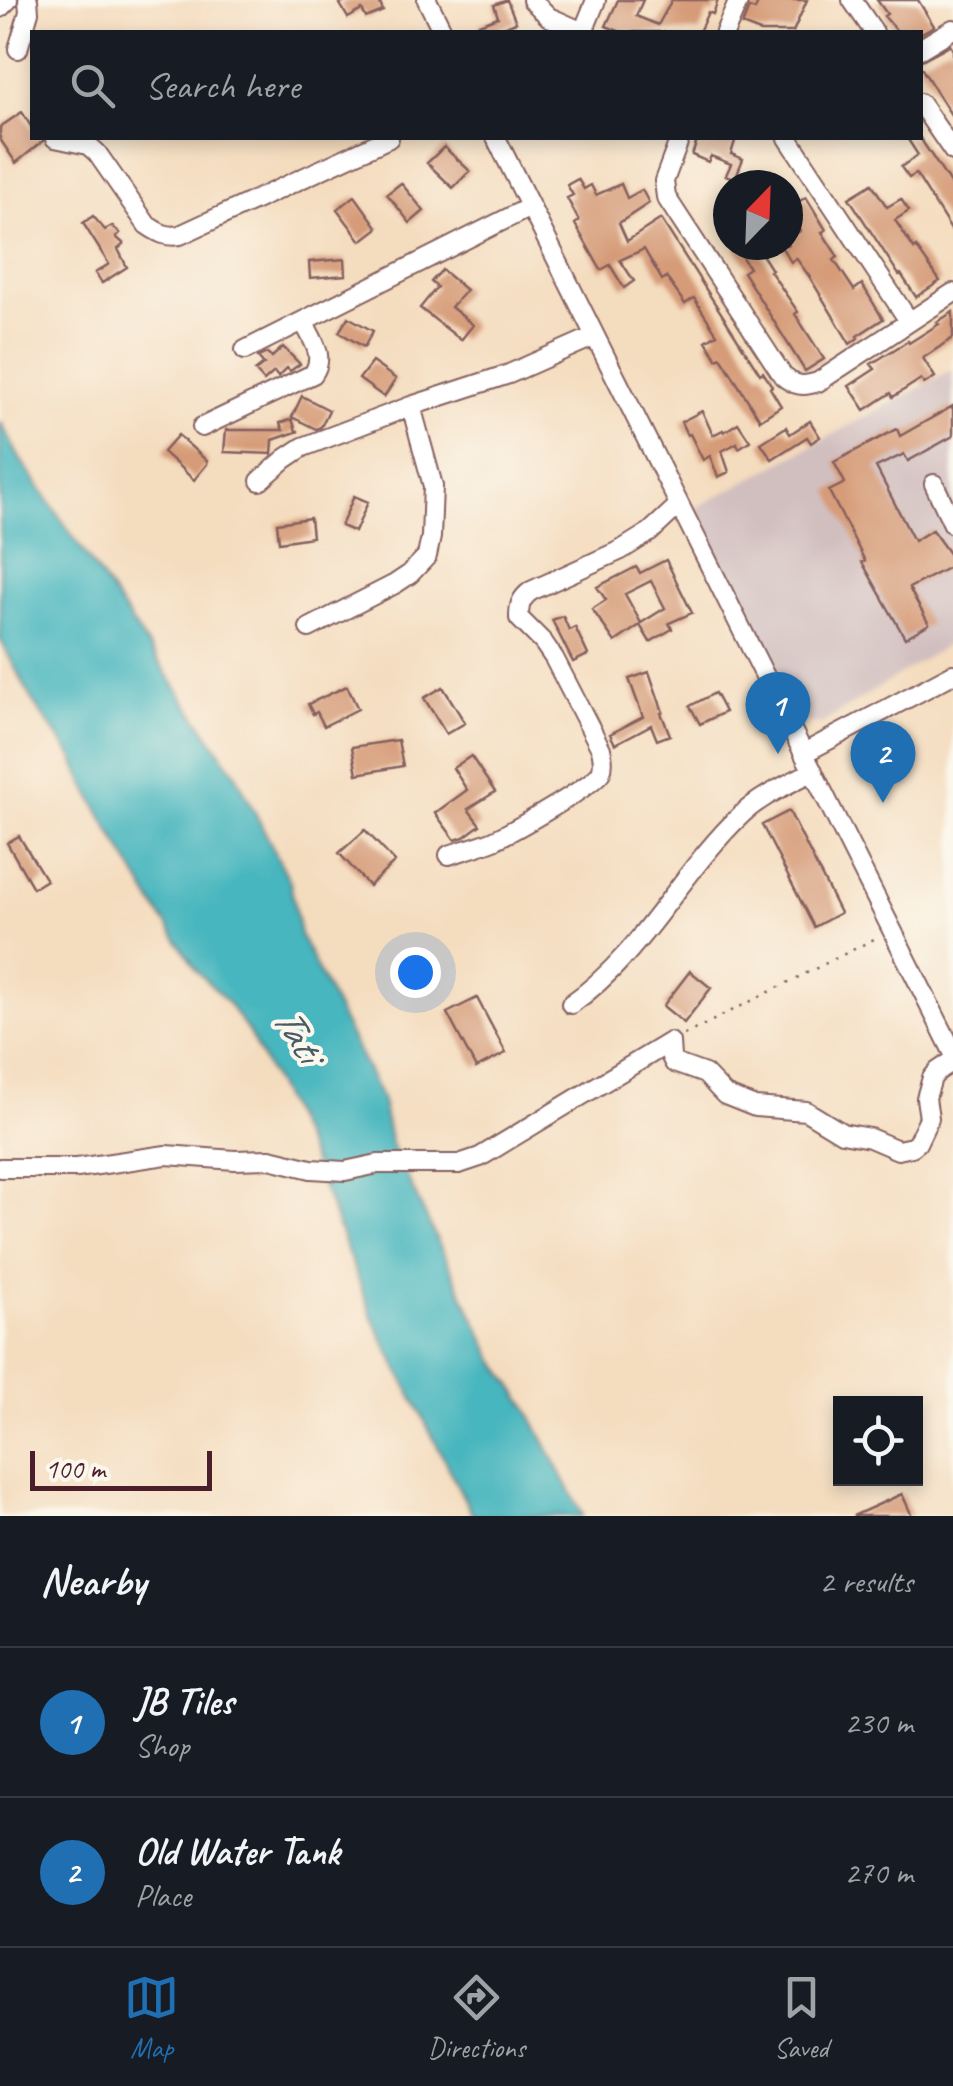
<!DOCTYPE html>
<style>
body{margin:0;font-family:Caveat,sans-serif;background:#20242c;color:#f1f3f6}
.controls{position:absolute;right:30px;bottom:30px;display:grid;overflow:hidden;border-radius:0px;box-shadow:0 5px 15px #0003}
.controls button{width:90px;height:90px;display:grid;place-items:center;padding:0;border:0;border-bottom:2px solid #363941;background:#171b24;color:#f1f3f6;font:50px sans-serif}
.compass{position:absolute;left:713px;top:170px;width:90px;height:90px;border-radius:50%;background:#171b24;box-shadow:0 5px 15px #0003;rotate:23deg}
.scale{position:absolute;left:30px;bottom:25px;width:182px;box-sizing:border-box;padding-left:10px;border:5px solid #4a1f2b;border-top:0;font-size:28px;line-height:35px;white-space:nowrap;color:#4a1f2b;-webkit-text-stroke:8px #fbf7ec;paint-order:stroke}
.you{position:absolute;left:415px;top:972px;width:35px;height:35px;margin:-25px;border:8px solid #fff;border-radius:50%;background:#1a73e8;box-shadow:0 0 0 15px #1a73e833}
.badge{display:grid;place-items:center;width:65px;height:65px;border-radius:50%;background:#1f6fb2;color:#fff;font-size:32px;font-weight:700}
.pin{position:absolute;translate:-50% -82px;filter:drop-shadow(0 2px 5px #0008)}
.pin::after{content:'';position:absolute;top:52px;width:35px;height:30px;background:inherit;clip-path:polygon(0 0,100% 0,50% 100%)}
.list{margin:0;padding:0;list-style:none}
h2{display:flex;justify-content:space-between;align-items:center;height:130px;margin:0;padding:0 40px;font-size:42px}
h2 small{font-size:32px;font-weight:400;color:#9ea1a6}
.list li{display:grid;grid-template-columns:65px 1fr auto;gap:30px;align-items:center;box-sizing:border-box;height:150px;padding:0 40px;border-top:2px solid #363941}
.list b{display:block;font-size:38px;white-space:nowrap}
.list p{margin:0;font-size:32px;white-space:nowrap;color:#9ea1a6}
.list em{font-size:32px;font-style:normal;color:#9ea1a6}
.icon{flex:none;width:55px;height:55px;fill:none;stroke:currentColor;stroke-width:2;stroke-linecap:round;stroke-linejoin:round}
.map{position:relative;flex:none;width:953px;height:1516px;overflow:hidden}
.search{position:absolute;background:#171b24;box-shadow:0 5px 15px #0003;left:30px;right:30px;top:30px;height:110px;display:flex;align-items:center;gap:25px;box-sizing:border-box;padding:0 35px;border-radius:0px;color:#9ea1a6;font-size:38px}
.sheet{height:430px;background:#171b24}
nav{display:flex;justify-content:space-around;align-items:center;box-sizing:border-box;height:140px;border-top:2px solid #363941;background:#171b24;font-size:28px;color:#9ea1a6}
nav a{display:grid;justify-items:center;gap:5px}
nav .on{color:#1f6fb2}
.map>svg:first-child{display:block}
.industrial{fill:#d1bfbf}
.water{fill:#46b6be;stroke:#486a74;stroke-width:2.5}
.building{fill:#d69b78;fill-rule:evenodd}
.lines{fill:none;stroke-linecap:round;stroke-linejoin:round}
.minor-casing{stroke:#86615e;stroke-width:22}
.path{stroke:#86615e;stroke-width:2.5;stroke-dasharray:2.5 8;stroke-linecap:butt}
.minor{stroke:#fff;stroke-width:18}
.labels{text-anchor:middle;stroke-width:8;stroke-linejoin:round;paint-order:stroke}
.water-label{font-size:42px;font-style:italic;fill:#485b66;stroke:#fbf7ec}
</style>
<div class="map">
<svg width="953" height="1516" viewBox="0 0 953 1516">
<rect width="100%" height="100%" fill="#fbf7ec"/>
<filter id="ink" filterUnits="userSpaceOnUse"><feTurbulence type="fractalNoise" baseFrequency=".01" numOctaves="2"/><feDisplacementMap in="SourceGraphic" scale="20" xChannelSelector="R" yChannelSelector="G"/><feConvolveMatrix kernelMatrix="1 2 1 2 8 2 1 2 1" color-interpolation-filters="sRGB"/></filter>
<filter id="wash" filterUnits="userSpaceOnUse"><feTurbulence type="fractalNoise" baseFrequency=".0048" numOctaves="4" result="noise"/><feDisplacementMap in="SourceGraphic" scale="40" xChannelSelector="R" yChannelSelector="G"/><feGaussianBlur stdDeviation="2.25" result="paint"/><feColorMatrix in="noise" values="0 0 0 0 0 0 0 0 0 0 0 0 0 0 0 0 0 1.4 0 .05"/><feComposite in="paint" operator="in"/></filter>
<g filter="url(#wash)">
<rect width="100%" height="100%" fill="#f4dcbe"/>
<path class="industrial" d="M953,370v271l-132,83 -22,-3 -109,-210z"/>
<path class="water" d="M0,421l20,38 216,316 54,107 10,53 81,163 10,46 103,215 31,45 58,112h-110l-99,-195 -58,-152 -23,-50 -44,-86 -20,-29 -31,-32 -47,-72 -40,-68 -29,-53 -9,-22 -38,-52 -35,-66z"/>
<g id="blocks">
<path class="building" d="M348,0h33l-2,1 4,10 -17,7 -4,-8 -14,8 -8,-14z
M507,0l9,22 -18,7 2,3h-18l-3,-8 19,-7 -4,-12z
M618,0h25l-7,16 22,9 14,-25h46l-5,14 -5,-2 -9,20h-78l-15,-6z
M759,0h48l-14,32h-33l-18,-7 7,-17 6,2z
M877,0h41l16,26 -14,8 -22,-2 -14,-16 3,-2z
M950,45l3,5v68l-33,-52v-5z
M22,112l10,16v10h11v3l-27,22 -16,-24v-12z
M698,138h38l-5,16 12,5 -8,20 -9,-4 5,-11 -20,-8 -3,6 -16,-7z
M907,138h13l33,50v45l-37,-59 -7,4 -8,-11 17,-12z
M444,147l26,24 -17,17 -26,-25z
M578,179l6,10 7,-4 5,10 25,-11 6,14 15,-8 7,13 -30,20 8,18 34,-22 99,155 3,-2 9,14 -2,2 11,18 -21,14 -39,-63 -4,2 -11,-18 11,-7 -23,-36 -9,6 -19,-27 -4,3 -18,-31 -24,11 14,21 -10,7 -14,-23 -9,5 -26,-46 4,-3 -12,-23 6,-3 -6,-10z
M401,183l23,28 -14,12 -23,-29z
M872,184l15,23 14,-8 8,12 -14,9 19,29 2,-2 24,34 -24,16 -15,-23 -2,1 -50,-77z
M355,196l23,32 -17,13 -24,-32z
M806,197l20,33 -4,2 16,25 -4,3 20,30 8,-6 21,35 -26,17 1,2 -8,6 -41,-68 -13,-18 -5,4 -11,-17h8v-5l12,-9 -12,-18v-4z
M93,216l12,14 7,-4 8,7 -4,4 8,7 -6,5 9,18 -25,16 -7,-10 14,-9 -26,-41z
M734,245h22l16,25 -2,1 28,41 -3,2 29,45 -19,12 -62,-99 6,-4z
M345,259l1,16 -36,3 -1,-16z
M442,270l24,20 -15,17 22,18 -12,15 -41,-32 17,-21 -6,-5z
M953,312v26l-30,20 12,19 -11,7 -3,-5 -28,18 -2,-4 -26,17 -16,-24 26,-17 -4,-5 37,-23 1,2 30,-19 -2,-2z
M348,317l25,14 -9,16 -25,-15z
M283,347l17,17 -10,7 -3,-3 -9,9 -4,-5 -10,9 -9,-10 9,-7 -6,-7 9,-4 5,4z
M372,362l24,17 -12,18 -25,-18z
M302,396l27,14 -8,17 -5,2 -24,-12z
M953,406v30l-45,25 -4,-7 -28,13 38,74 18,-11 21,29v6l-44,23 20,36 -24,14 -43,-76 3,-1 -36,-70 16,-8 -11,-21 63,-33 3,7z
M702,411l11,24 10,-5 1,2 14,-9 12,18 -11,7 -2,-5 -15,8 7,21 -11,5 -8,-21 -7,4 -13,-26 -3,1 -6,-13z
M292,419l4,12h3l-26,9 -1,14 -48,-2 2,-22h57l-3,-7z
M810,421l10,16 -9,6 -4,-6 -35,22 -11,-16 25,-16 4,7z
M178,435l29,26v3l-13,16 -31,-28z
M354,496l14,6 -13,30 -14,-6z
M310,518l2,19 -33,5 -2,-19z
M666,560l26,53 -23,10 3,6 -22,13 -10,-17 -25,17 -23,-33 14,-9 -9,-13 39,-20 4,6zM651,581l14,27 -24,15 -16,-29z
M563,616l6,14 6,-3 13,28 -15,7 -21,-42z
M649,672l14,40 -2,1 9,22 -13,5 -6,-15 -36,19 -5,-10 33,-17 -14,-38z
M347,686l11,23 -34,17 -7,-14 -4,2 -5,-10z
M443,687l22,36 -19,11 -22,-36z
M715,693l10,19 -25,12 -10,-18z
M398,740l5,26 -46,8 -5,-27z
M471,756l24,36 -27,17 12,16 -16,12 -9,3 -20,-27 32,-23 -14,-22z
M789,811l51,102 -26,14 -52,-102z
M365,830l30,32 -26,24 -30,-33z
M19,836l27,44 -13,8 -26,-45z
M690,971l21,17 -27,35 -21,-17z
M477,998l29,55 -30,15 -29,-55z
M902,1494l10,22h-59z"/>
</g>
</g>
<g filter="url(#ink)">
<use href="#blocks" fill-opacity="0" stroke="#86615e" stroke-width="2.5"/>
<g class="lines">
<defs>
<path id="minor" d="M427,0l16,32
M532,0l17,17 34,15
M852,0l22,32
M0,8l8,-8
M583,32l13,-32
M725,32l14,-32
M18,49l11,-37 -1,-12
M920,49l33,-20
M920,103l33,48
M55,138l33,7 9,8 50,72c10,7 20,13 33,10l209,-97
M496,138l457,914
M680,138l-16,43 2,16 117,179c12,10 20,11 35,6l135,-89
M788,138l121,183
M245,350l285,-143
M202,427l111,-53c13,-18 -1,-35 -10,-53
M260,481l25,-22 18,-12 108,-41 98,-32 86,-38
M934,484l19,40
M309,628l86,-44 15,-10 17,-18 4,-19 2,-51 -22,-80
M804,753l149,-79
M449,855c15,-5 31,-9 45,-15 17,-8 101,-55 107,-68 3,-7 2,-15 0,-23l-47,-91 -11,-16 -24,-24c0,-12 1,-19 12,-27l90,-41 29,-18 29,-27
M571,1004c71,-49 108,-130 170,-189 20,-19 48,-31 72,-44
M0,1168h77l89,-13 69,5 35,-1 41,10 34,2 33,-7h81l21,-7 190,-115 1,15 3,6 31,11 20,21 30,12 51,4 36,22 28,5 28,12 14,-3 5,-4 12,-25 -3,-20 6,-20 6,-7 15,-10"/>
</defs>
<use href="#minor" class="minor-casing"/>
<path class="path" d="M684,1035l194,-98"/>
<use href="#minor" class="minor"/>
</g>
</g>
<g class="labels">
<g class="water-label">
<text transform="translate(299 1033) rotate(59)" y="15">Tati</text>
</g>
</g>
</svg>
<div class="controls">
<button><svg class="icon" aria-label="locate" viewBox="0 0 24 24"><circle cx="12" cy="12" r="6"/><path d="M12 2v4M12 18v4M2 12h4M18 12h4"/></svg></button>
</div>
<svg class="compass" viewBox="-18 -18 36 36"><path d="M0-13l5 13h-10z" fill="#e53935"/><path d="M0 13l5-13h-10z" fill="#9ea1a6"/></svg>
<div class="scale">100 m</div>
<div class="you"></div>
<div class="pin badge" style="left:778px;top:754px">1</div>
<div class="pin badge" style="left:883px;top:803px">2</div>
<div class="search"><svg class="icon" aria-label="search" viewBox="0 0 24 24"><circle cx="10" cy="10" r="6"/><path d="M15 15l6 6"/></svg>Search here</div>
</div>
<section class="sheet">
<h2>Nearby<small>2 results</small></h2>
<ul class="list">
<li><span class="badge">1</span><div><b>JB Tiles</b><p>Shop</p></div><em>230 m</em></li>
<li><span class="badge">2</span><div><b>Old Water Tank</b><p>Place</p></div><em>270 m</em></li>
</ul>
</section>
<nav>
<a class="on"><svg class="icon" aria-label="map" viewBox="0 0 24 24"><path d="M3 6l6-2 6 2 6-2v14l-6 2-6-2-6 2zM9 4v14M15 6v14"/></svg>Map</a>
<a><svg class="icon" aria-label="directions" viewBox="0 0 24 24"><path d="M12 3l9 9-9 9-9-9zM9 14v-3h6M13 9l2 2-2 2"/></svg>Directions</a>
<a><svg class="icon" aria-label="saved" viewBox="0 0 24 24"><path d="M7 4h10v16l-5-4-5 4z"/></svg>Saved</a>
</nav>
